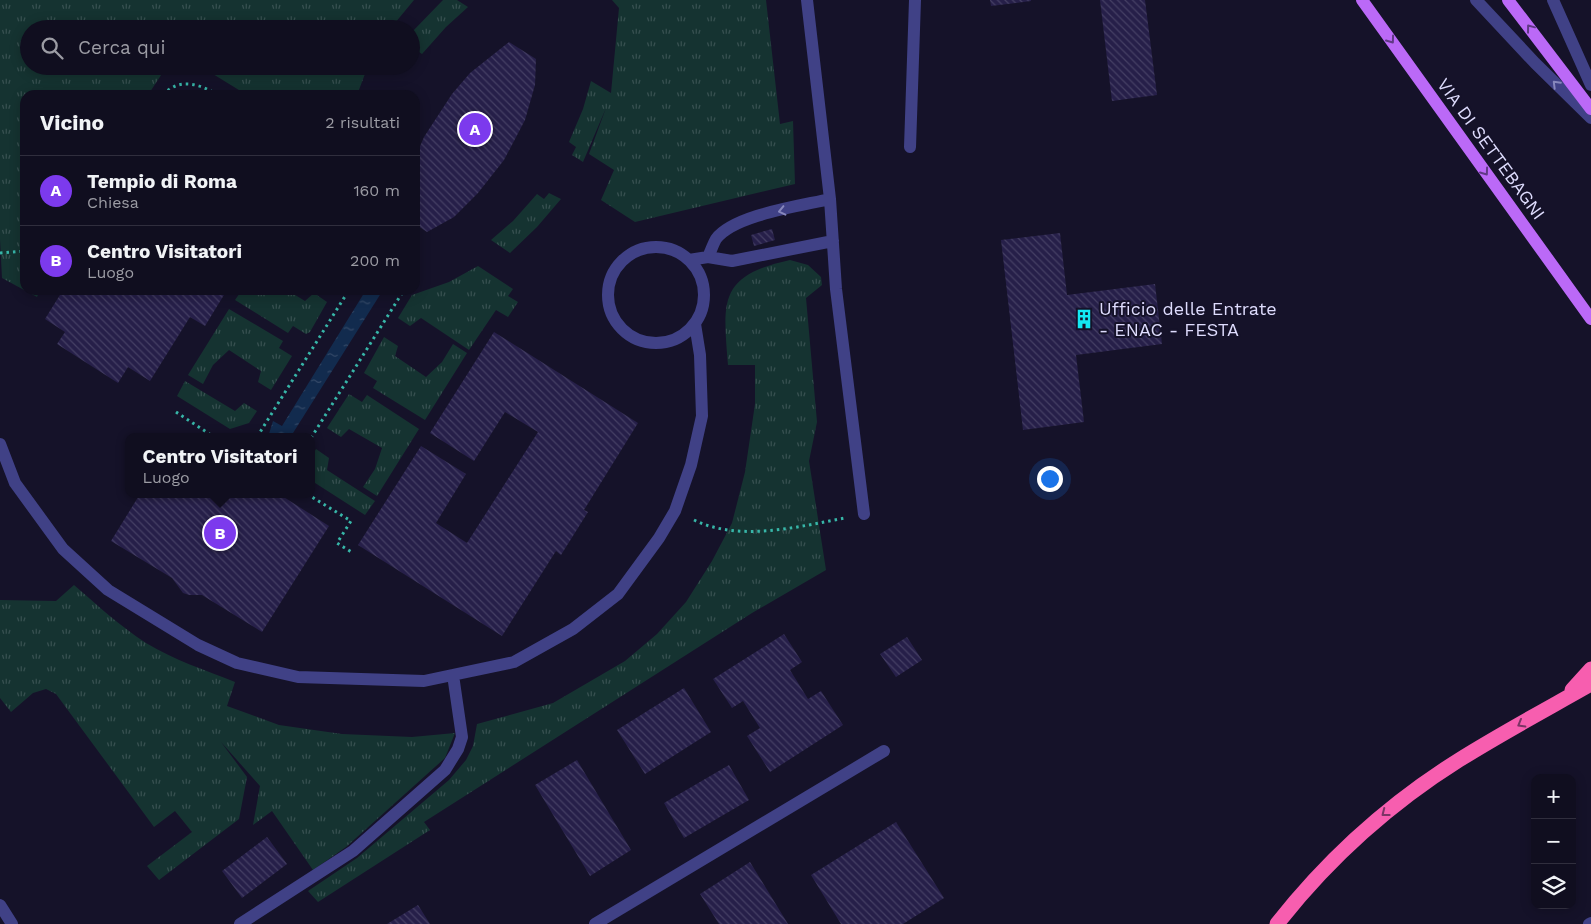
<!DOCTYPE html>
<html lang="it">
<meta charset="utf-8">
<style>
body{margin:0;font-family:"Work Sans",sans-serif;background:#191728;color:#f1f3f6}
.controls{position:absolute;right:15px;bottom:15px;display:grid;overflow:hidden;border-radius:10px;box-shadow:0 2px 12px #0003}
.controls button{width:45px;height:45px;display:grid;place-items:center;padding:0;border:0;border-bottom:1px solid #302e3d;background:#100e1f;color:#f1f3f6;font:25px sans-serif}
.you{position:absolute;left:1049px;top:478px;width:18px;height:18px;margin:-12px;border:4px solid #fff;border-radius:50%;background:#1a73e8;box-shadow:0 0 0 8px #1a73e833}
.badge{display:grid;place-items:center;width:32px;height:32px;border-radius:50%;background:#7c3aed;color:#fff;font-size:16px;font-weight:700}
.pin{position:absolute;translate:-50% -50%;border:2px solid #fff;box-shadow:0 1px 5px #0006}
.popup{position:absolute;left:125px;top:433px;width:190px;height:65px;box-sizing:border-box;display:grid;place-content:center;border-radius:10px;background:#100e1f;filter:drop-shadow(0 1px 4px #0005);font-size:16px;white-space:nowrap;color:#9c9ca4}
.popup b{font-size:19px;color:#f1f3f6}
.popup::after{content:'';position:absolute;left:50%;top:100%;margin-left:-10px;border:10px solid transparent;border-top-color:#100e1f}
.list{margin:0;padding:0;list-style:none}
h2{display:flex;justify-content:space-between;align-items:center;height:65px;margin:0;padding:0 20px;font-size:21px}
h2 small{font-size:16px;font-weight:400;color:#9c9ca4}
.list li{display:grid;grid-template-columns:32px 1fr auto;gap:15px;align-items:center;box-sizing:border-box;height:70px;padding:0 20px;border-top:1px solid #302e3d}
.list b{display:block;font-size:19px;white-space:nowrap}
.list p{margin:0;font-size:16px;white-space:nowrap;color:#9c9ca4}
.list em{font-size:16px;font-style:normal;color:#9c9ca4}
.icon{flex:none;width:28px;height:28px;fill:none;stroke:currentColor;stroke-width:2;stroke-linecap:round;stroke-linejoin:round}
.map{position:relative;flex:none;width:1591px;height:924px;overflow:hidden}
.search{position:absolute;background:#100e1f;box-shadow:0 2px 12px #0003;left:20px;top:20px;width:400px;height:55px;display:flex;align-items:center;gap:12px;box-sizing:border-box;padding:0 18px;border-radius:28px;color:#9c9ca4;font-size:19px}
.panel{position:absolute;background:#100e1f;box-shadow:0 2px 12px #0003;left:20px;top:90px;width:400px;height:205px;border-radius:15px}
.map>svg:first-child{display:block}
.grass{fill:url(#grass-tufts)}
.water{fill:url(#water-ripples)}
.building{fill:url(#building-back-hatch)}
.lines{fill:none;stroke-linecap:round;stroke-linejoin:round}
.path{stroke:#37b6a8;stroke-width:3;stroke-dasharray:2.5 4;stroke-linecap:butt}
.minor{stroke:#404186;stroke-width:12}
.major{stroke:#bb69f7;stroke-width:12}
.highway{stroke:#f75eaf;stroke-width:15}
.oneway{stroke:#603986}
.oneway2{stroke:#8787bc}
.oneway3{stroke:#7b3465}
.labels{text-anchor:middle;stroke-width:4;stroke-linejoin:round;paint-order:stroke}
.street-label{font-size:18px;fill:#dedcfd;stroke:#151229}
.poi-label{font-size:18px;fill:#dedcfd;stroke:#151229;text-anchor:start}
</style>
<div class="map">
<svg width="1591" height="924" viewBox="0 0 1591 924">
<defs>
<pattern id="grass-tufts" width="24" height="20" patternUnits="userSpaceOnUse" patternTransform="scale(1.25)"><rect width="24" height="20" fill="#153331"/><path d="M3 7l-1-3M5 7V3M7 7l1-3M15 17l-1-3M17 17v-4M19 17l1-3" fill="none" stroke="#375050"/></pattern>
<pattern id="water-ripples" width="26" height="14" patternUnits="userSpaceOnUse" patternTransform="scale(1.25)"><rect width="26" height="14" fill="#122b4e"/><path d="M2 4q2-2 4 0t4 0M15 11q2-2 4 0t4 0" fill="none" stroke="#344968"/></pattern>
<pattern id="building-back-hatch" width="6" height="6" patternUnits="userSpaceOnUse" patternTransform="scale(1.25)"><rect width="6" height="6" fill="#261f49"/><path d="M-1 5l2 2M0 0l6 6M5-1l2 2" fill="none" stroke="#453f64"/></pattern>
</defs>
<rect width="100%" height="100%" fill="#151229"/>
<path class="grass" d="M0,0h414l-24,29h-361v37h138l-19,29h-123v195h15l-3,7 -35,-19 -2,-39z
M443,0h14l11,7 -22,20 -24,27 -7,-5 -4,4v-20z
M612,0h154l14,124 13,-3 2,63 -160,38 -34,-22 13,-30 -25,-16 17,-46 -23,54 -11,-7 4,-8 -7,-5 14,-33 8,-28 20,12 8,-85z
M200,66h168l-11,29h-110z
M549,193l12,6 -24,28 -27,26 -19,-13 22,-19 24,-27 7,5z
M790,260l18,5 13,12 1,8 -16,13 11,124 -8,39 17,109 -74,43 -328,209 6,8 -112,72 -10,-11 49,-33 92,-78 17,-20 7,-14 4,-22 76,-21 72,-42 32,-27 29,-32 26,-41 20,-38 13,-51 10,-68v-39h-27c-5,-64 -10,-89 62,-105z
M478,266l35,23 -5,7 10,6 -10,15 -12,-7 -27,40 -48,-32 -11,8 -12,-8 14,-23 37,-13z
M242,290h45l18,11 9,-8 13,9 -17,30 -4,2 -13,-8 -5,7 -53,-33z
M229,309l54,32 -4,7 13,8 -21,34 -13,-8 3,-11 -32,-21 -16,15 -10,19 -15,-9z
M384,337l14,9 -3,10 31,21 16,-15 11,-18 14,9 -42,67 -52,-32 4,-7 -13,-8z
M185,381l50,30 9,-8 13,8 -8,12 -19,6 -53,-33z
M349,394l13,8 5,-7 52,34 -42,67 -14,-9 12,-18 7,-21 -33,-19 -8,8 -14,-9z
M316,449l13,9 -2,12 48,31 -10,14 -53,-34 -1,-23z
M74,585c23,20 46,41 72,58 28,17 59,27 89,39l-8,24 52,19 63,9 70,3 43,-4 -10,25 -99,89 -33,23 -41,-59 -19,14 7,-39 -39,-44 26,35 -8,42 -80,61 -12,-14 45,-34 -17,-21 -21,16 -98,-133 -10,-5 -13,4 -22,19 -11,-14v-98l56,1z"/>
<path class="water" d="M366,290h17l-90,143 6,4h-31l5,-16 9,5z"/>
<path class="building" d="M990,0h41v1l-40,5z
M1100,0h45l12,95 -45,6z
M509,42l27,17 -1,26 -10,35 -21,40 -26,33 -24,24 -27,15 -12,-8v-66l9,-21 28,-43 18,-21z
M772,229l3,11 -21,6 -3,-11z
M1060,233l7,62 88,-11 7,60 -86,11 8,67 -61,8 -22,-190z
M63,290h164l-22,36 -15,-9 -40,64 -22,-14 -10,16 -61,-39 8,-12 -20,-13z
M494,332l144,91 -54,87 4,2 -27,43 -5,-4 -54,85 -144,-91 63,-99 45,28 -30,49 31,20 71,-111 -33,-20 -31,49 -44,-28z
M140,494h139l50,32 -67,106 -60,-37h-13l-6,-2 -11,-15 -61,-37z
M784,634l18,28 -12,8 18,29 13,-8 22,34 -73,47 -23,-36 13,-8 -17,-27 -11,7 -19,-29z
M907,637l15,23 -26,17 -16,-23z
M684,688l27,44 -66,42 -28,-44z
M577,760l54,90 -41,26 -55,-91z
M729,765l20,35 -65,38 -20,-35z
M896,822l48,76 -41,26h-62l-30,-49z
M267,837l20,27 -45,34 -20,-27z
M750,862l38,62h-69l-19,-30z
M418,905l12,19h-43z"/>
<g class="lines">
<path class="path" d="M163,95c16,-18 37,-11 55,0
M0,253l25,-2
M176,412l38,25
M257,437l92,-147
M311,438l93,-148
M307,494l44,27 -14,22 16,10
M694,520c45,22 103,7 151,-2"/>
<path class="minor" d="M807,0l23,199 6,90 28,225
M1476,0l59,63 56,55
M1553,0l38,85
M910,147l5,-147
M608 295a48 48 0 1 1 96 0a48 48 0 1 1-96 0Z
M708,257c3,-6 5,-13 8,-18 18,-24 84,-33 114,-40
M689,260l19,-3 24,4 101,-20
M0,444l15,39 48,66 45,41 90,55 39,18 61,14 126,4 90,-19 59,-33 45,-35 41,-56 16,-27 16,-46 11,-49 -2,-61 -5,-31
M0,905l12,19
M240,924l113,-73 92,-81 13,-21 4,-12 -9,-62
M595,924l289,-173
M1589,924l2,-1"/>
<path class="major" d="M1362,0l229,319
M1508,0l83,109"/>
<path class="highway" d="M1572,690l19,-21
M1277,924c51,-65 112,-120 182,-164 43,-27 88,-51 132,-76"/>
</g>
<defs><path id="oneway-chevron" d="M-2-3.5L2.5 0L-2 3.5" fill="none" stroke-width="1.6" stroke-linecap="round" stroke-linejoin="round" transform="scale(1.25)"/></defs>
<g class="oneway">
<use href="#oneway-chevron" transform="translate(1530 28) rotate(-127)"/>
<use href="#oneway-chevron" transform="translate(1391 40) rotate(54)"/>
<use href="#oneway-chevron" transform="translate(1485 172) rotate(54)"/>
</g>
<g class="oneway2">
<use href="#oneway-chevron" transform="translate(1556 84) rotate(-135)"/>
<use href="#oneway-chevron" transform="translate(782 211) rotate(167)"/>
</g>
<g class="oneway3">
<use href="#oneway-chevron" transform="translate(1521 724) rotate(150)"/>
<use href="#oneway-chevron" transform="translate(1385 813) rotate(142)"/>
</g>
<defs>
<symbol id="building-bare" viewBox="-9 -9 18 18"><path d="M-4-6H4V6H1V3H-1V6H-4ZM-2.5-4.3h1.7v1.8h-1.7ZM.8-4.3h1.7v1.8H.8ZM-2.5-1h1.7V.8h-1.7ZM.8-1h1.7V.8H.8Z" fill="#13e8f3" stroke="#151229" stroke-width="2.5" paint-order="stroke"/></symbol>
</defs>
<g fill-rule="evenodd">
<use href="#building-bare" x="1070" y="305" width="28" height="28"/>
</g>
<g class="labels">
<g class="street-label">
<text transform="translate(1491 149) rotate(54)" y="6">VIA DI SETTEBAGNI</text>
</g>
<g class="poi-label">
<text x="1099" y="315">Ufficio delle Entrate<tspan x="1099" dy="21">- ENAC - FESTA</tspan></text>
</g>
</g>
</svg>
<div class="controls">
<button>+</button>
<button>−</button>
<button><svg class="icon" aria-label="layers" viewBox="0 0 24 24"><path d="M12 4l9 5-9 5-9-5zM3 14l9 5 9-5"/></svg></button>
</div>
<div class="you"></div>
<div class="pin badge" style="left:475px;top:129px">A</div>
<div class="pin badge" style="left:220px;top:533px">B</div>
<div class="popup"><b>Centro Visitatori</b>Luogo</div>
<div class="search"><svg class="icon" aria-label="search" viewBox="0 0 24 24"><circle cx="10" cy="10" r="6"/><path d="M15 15l6 6"/></svg>Cerca qui</div>
<section class="panel">
<h2>Vicino<small>2 risultati</small></h2>
<ul class="list">
<li><span class="badge">A</span><div><b>Tempio di Roma</b><p>Chiesa</p></div><em>160 m</em></li>
<li><span class="badge">B</span><div><b>Centro Visitatori</b><p>Luogo</p></div><em>200 m</em></li>
</ul>
</section>
</div>
